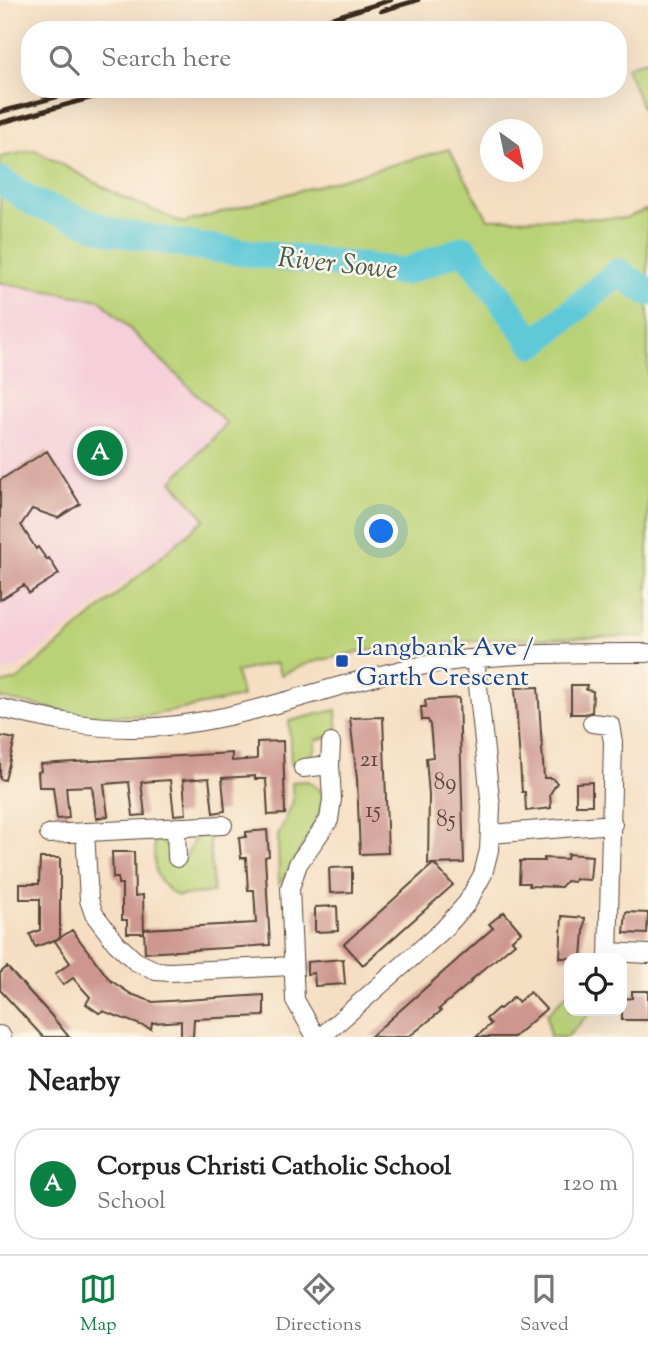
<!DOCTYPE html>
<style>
body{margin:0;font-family:"Sorts Mill Goudy",serif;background:#f2f2f2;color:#222}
.controls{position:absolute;right:21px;bottom:21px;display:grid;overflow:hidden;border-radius:14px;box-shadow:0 7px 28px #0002}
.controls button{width:63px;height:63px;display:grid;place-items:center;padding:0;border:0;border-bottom:2px solid #e0e0e0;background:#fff;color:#222;font:35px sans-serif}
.compass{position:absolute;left:480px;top:119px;width:63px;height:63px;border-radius:50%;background:#fff;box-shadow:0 7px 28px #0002;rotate:147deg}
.you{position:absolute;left:382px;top:532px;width:24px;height:24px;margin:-18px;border:5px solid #fff;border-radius:50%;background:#1a73e8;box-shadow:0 0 0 10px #1a73e833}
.badge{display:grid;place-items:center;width:46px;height:46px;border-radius:50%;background:#0b8043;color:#fff;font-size:23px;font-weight:700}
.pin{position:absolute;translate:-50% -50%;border:4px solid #fff;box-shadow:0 2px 7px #0006}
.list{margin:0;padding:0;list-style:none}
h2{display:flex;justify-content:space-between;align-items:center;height:91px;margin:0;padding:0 28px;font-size:30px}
h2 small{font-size:23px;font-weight:400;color:#767676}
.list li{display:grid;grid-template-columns:46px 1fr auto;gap:21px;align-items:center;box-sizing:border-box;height:112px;margin:0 14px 14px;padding:0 14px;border:2px solid #e0e0e0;border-radius:28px}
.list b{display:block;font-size:26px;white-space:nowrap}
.list p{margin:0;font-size:23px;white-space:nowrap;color:#767676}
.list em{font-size:23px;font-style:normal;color:#767676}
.icon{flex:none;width:38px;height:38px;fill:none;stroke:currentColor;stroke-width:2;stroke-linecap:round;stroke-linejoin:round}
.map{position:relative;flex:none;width:648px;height:1037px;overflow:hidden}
.search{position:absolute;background:#fff;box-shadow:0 7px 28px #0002;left:21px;right:21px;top:21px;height:77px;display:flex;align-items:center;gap:18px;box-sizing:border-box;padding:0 24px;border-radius:28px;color:#767676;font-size:26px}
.sheet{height:217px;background:#fff}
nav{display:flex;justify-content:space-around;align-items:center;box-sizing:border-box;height:98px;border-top:2px solid #e0e0e0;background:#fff;font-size:19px;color:#767676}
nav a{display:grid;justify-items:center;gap:4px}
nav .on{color:#0b8043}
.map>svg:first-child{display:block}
.built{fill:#f5cfda}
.green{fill:#bad277;stroke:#7a7e4a;stroke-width:2}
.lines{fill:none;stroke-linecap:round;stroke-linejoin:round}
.river{stroke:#5ec9d8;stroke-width:28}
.building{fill:#cd978f}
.minor-casing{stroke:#574537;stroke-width:20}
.minor{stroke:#fff;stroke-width:18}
.rail{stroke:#3b2a1e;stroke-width:4.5}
.transit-dot{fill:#1a4fb4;stroke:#fcf5e5;stroke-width:2.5}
.labels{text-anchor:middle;stroke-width:5;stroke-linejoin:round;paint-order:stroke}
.number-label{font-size:23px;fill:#60453a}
.transit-label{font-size:26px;fill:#164399;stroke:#fcf5e5;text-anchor:start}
.water-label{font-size:28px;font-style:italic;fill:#465a56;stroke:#fcf5e5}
</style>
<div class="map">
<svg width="648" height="1037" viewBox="0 0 648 1037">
<rect width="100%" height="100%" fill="#fcf5e5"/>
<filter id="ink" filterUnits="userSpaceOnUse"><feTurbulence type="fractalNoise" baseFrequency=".0143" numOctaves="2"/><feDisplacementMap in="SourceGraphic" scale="14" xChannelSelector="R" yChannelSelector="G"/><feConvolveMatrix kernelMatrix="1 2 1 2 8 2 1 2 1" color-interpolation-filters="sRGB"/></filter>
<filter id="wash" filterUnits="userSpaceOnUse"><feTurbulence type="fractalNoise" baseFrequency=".00686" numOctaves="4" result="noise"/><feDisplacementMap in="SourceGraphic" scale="28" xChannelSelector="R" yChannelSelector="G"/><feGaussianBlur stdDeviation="1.57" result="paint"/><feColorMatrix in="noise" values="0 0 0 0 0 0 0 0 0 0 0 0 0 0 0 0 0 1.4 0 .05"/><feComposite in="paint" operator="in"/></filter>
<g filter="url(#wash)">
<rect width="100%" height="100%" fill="#f5dec2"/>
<path class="built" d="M0,283l100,17 127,124 -54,57 32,38 -186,148 -10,5h-9z"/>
<path class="green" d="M648,60v63l-22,-56z
M449,149l39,70 137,-1 23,-9v427l-148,3 -138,12 -53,12 -28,12 -5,-12 -40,9 6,25 -94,19 -66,-1 -82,-17v-14l17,-4 188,-161 -33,-38 55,-57 -127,-124 -100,-17v-126l35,-7 87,47 61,26z
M336,710l2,24 -22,6 -1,9 -6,10 -18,5 -2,-43z
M308,781l12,9 4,8c-9,32 -28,59 -45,87l-1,-49 15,-34 -1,-20z
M209,833l4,59 -36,4c-25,-17 -23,-28 -23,-57 12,4 20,12 32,19 5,-14 7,-23 23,-25z
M569,992v19h23l-25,26h-17l-3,-23z"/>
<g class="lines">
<path class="river" d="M0,180l34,23 80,29 88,15 202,25 60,-23 70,95 85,-72 29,20"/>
</g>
<g id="blocks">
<path class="building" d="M47,451l33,53 -22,14 -26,-9 -11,16 15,24 2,-2 9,13 2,-2 10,16 -30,19 -5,-8 -24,15v-120z
M571,685h16l-1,5 7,1 -1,21 -7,2h-14z
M538,687l6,91h8l5,5 -7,11 1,14 -25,3 -1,-19h-3l-7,-104z
M459,698l5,165 -30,1 19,21 -90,80 -19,-21 89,-80h-5l1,-69 -3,-37 7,-1 -3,-32 -2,-5h-6l-1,-13h5l-1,-7z
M383,717l5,136 -28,1 -3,-75 -7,-61z
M0,736l15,3 -10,41 -5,-1z
M283,741l2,73 -17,1 -2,-36h-11v-3l-33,2 3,33 -12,2 -4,-35 -26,2 3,34 -12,1 -4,-35 -29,2 4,33 -12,1 -4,-34 -25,2 4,32 -12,2 -4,-32 -26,1 3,31 -12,1 -4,-32h-14l-1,-15 3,-1 -1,-7 192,-11v8l25,-2v-17z
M592,782v23h-16v-22z
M267,830l2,26 -4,1 5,88 -125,8 -1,-24 112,-6 -2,-33h-6l-2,-32h-5l-2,-20 7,-1v-5z
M112,852h22l1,44 8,-1 1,38h-17v-13h-5v-36h-4v-6h-5z
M568,854l24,2 -2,24 -15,-1 -1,3 -8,-1 -5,6 -32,-1v-3h-10l1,-22h24v-3l23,1z
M40,858h20v80l-25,9 -5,-13 10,-4v-31h-20v-15h19z
M352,867v25l-22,1 -1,-25z
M337,906l1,25 -23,1v-25z
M504,912l17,20 -9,8 3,3 -45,38 1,1 -32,27 2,2 -26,21 -7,5h-38l123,-109 -4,-4z
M626,912l22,1 -1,21 -23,-1z
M562,916l23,2 -3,40h-22z
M72,930l38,50 21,14 22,8 111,-7v21l-70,3 -1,18h-12v-16l-29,2 -1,6 -48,-18 -4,2 -13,-9 4,-7 -17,-19 -10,7 -8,-11 15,-11 -15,-22z
M343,959l2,25 -30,2 -1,-13 -7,1v-12z
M7,967l43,47 19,23h-26l-43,-47v-17z
M632,991h16v29h-26v-21l10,-1z
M530,992l16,17 -32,28h-38l15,-13 -5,-5 12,-11 2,1 14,-12 4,5z"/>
</g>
</g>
<g filter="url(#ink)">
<use href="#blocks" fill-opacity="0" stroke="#574537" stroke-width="2"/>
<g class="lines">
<defs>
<path id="minor" d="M0,708c45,11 90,21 136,20 96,-2 186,-42 279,-61 77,-15 156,-14 233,-14
M592,723l18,2 3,17 -5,216
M330,765l1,-22
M303,768l27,-3 2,34 -3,21 -31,44 -8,24 5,112 21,37
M176,827l1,31
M85,832l4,68 5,14 22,29 19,18 21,10 14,1 122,-6
M49,834l174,-9
M491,834l122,-10
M608,952l40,2
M0,1035l2,2
M321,1037l123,-108 23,-26 16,-29 6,-24 2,-43 -16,-149"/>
</defs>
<use href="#minor" class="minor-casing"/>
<use href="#minor" class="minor"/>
<path class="rail" d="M381,11l37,-11
M292,30l99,-30
M0,112l87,-23
M0,123l123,-34"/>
</g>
</g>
<rect class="transit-dot" x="335" y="654" width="14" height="14" rx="3.5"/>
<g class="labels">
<g class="number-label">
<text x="369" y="766">21</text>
<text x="445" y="789">89</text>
<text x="373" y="817">15</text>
<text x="446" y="826">85</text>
</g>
<g class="transit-label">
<text x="356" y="655">Langbank Ave /<tspan x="356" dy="30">Garth Crescent</tspan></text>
</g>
<g class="water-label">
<text transform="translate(338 262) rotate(6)" y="10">River Sowe</text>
</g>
</g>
</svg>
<div class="controls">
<button><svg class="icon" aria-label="locate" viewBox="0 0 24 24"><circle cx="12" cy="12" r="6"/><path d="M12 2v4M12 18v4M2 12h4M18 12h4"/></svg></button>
</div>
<svg class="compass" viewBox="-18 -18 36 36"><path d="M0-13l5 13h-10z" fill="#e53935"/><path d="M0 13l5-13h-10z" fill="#767676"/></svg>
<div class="you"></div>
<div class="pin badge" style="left:100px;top:453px">A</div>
<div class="search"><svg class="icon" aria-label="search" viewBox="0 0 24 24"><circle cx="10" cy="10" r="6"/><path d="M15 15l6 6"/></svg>Search here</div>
</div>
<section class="sheet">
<h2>Nearby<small></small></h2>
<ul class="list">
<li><span class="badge">A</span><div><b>Corpus Christi Catholic School</b><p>School</p></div><em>120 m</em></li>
</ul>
</section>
<nav>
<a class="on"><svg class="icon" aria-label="map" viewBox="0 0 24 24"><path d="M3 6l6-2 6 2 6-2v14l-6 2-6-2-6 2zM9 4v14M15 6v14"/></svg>Map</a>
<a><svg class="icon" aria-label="directions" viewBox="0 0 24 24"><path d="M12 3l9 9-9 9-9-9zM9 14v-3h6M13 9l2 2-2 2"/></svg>Directions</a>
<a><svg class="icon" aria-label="saved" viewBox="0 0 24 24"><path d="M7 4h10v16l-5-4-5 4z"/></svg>Saved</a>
</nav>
